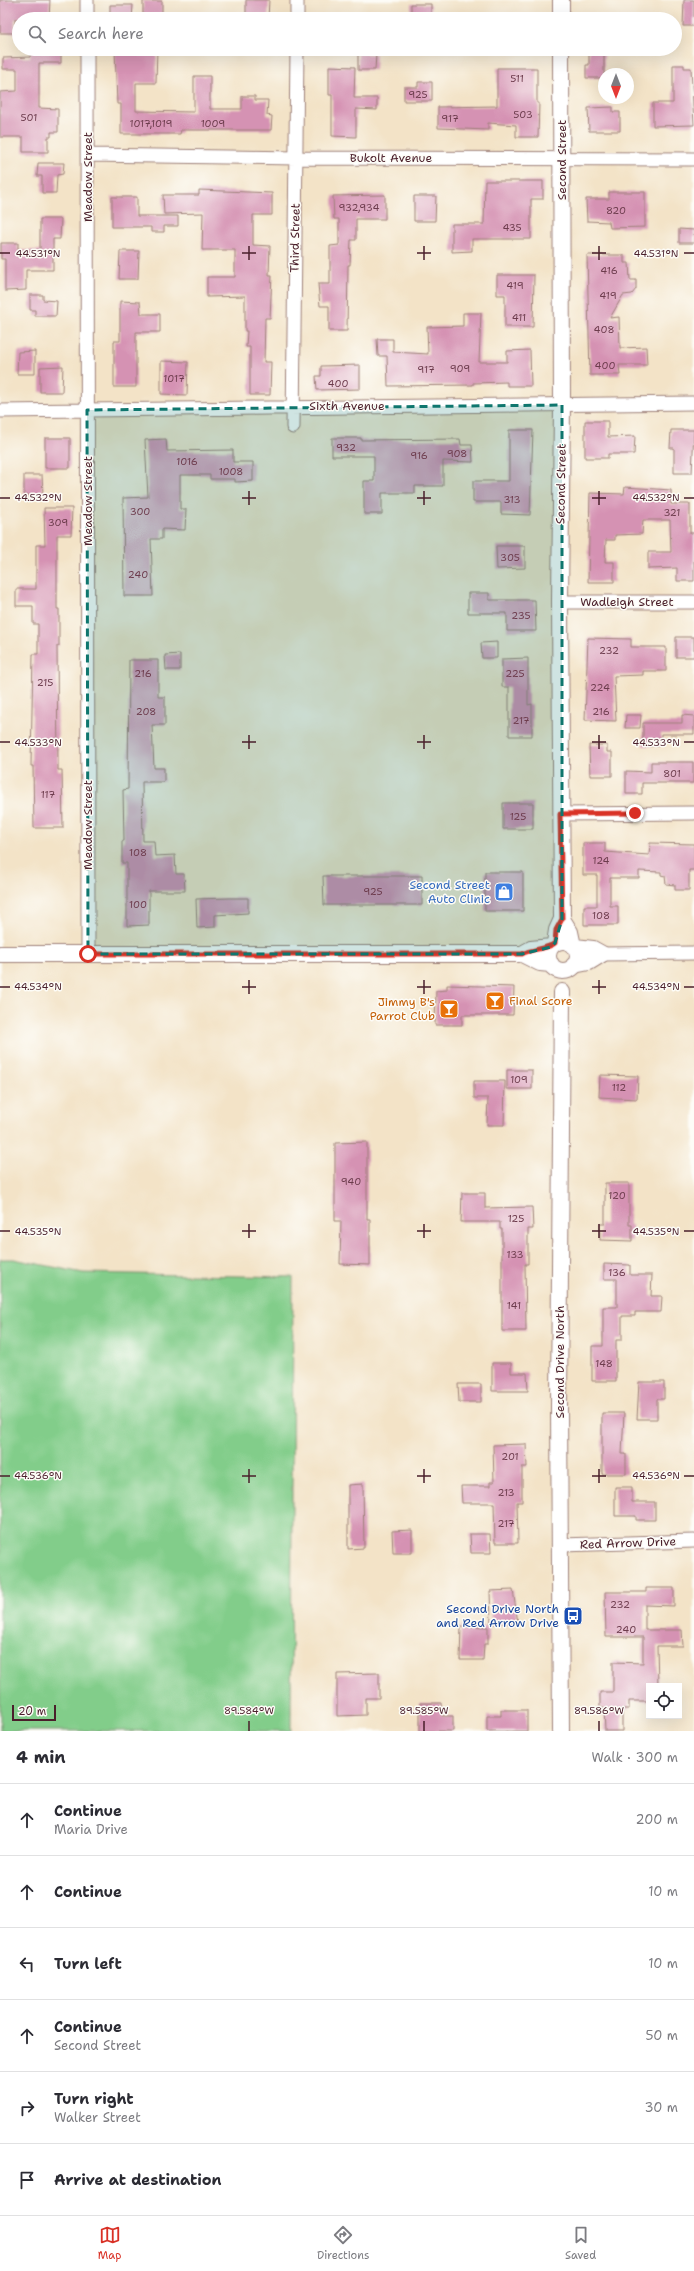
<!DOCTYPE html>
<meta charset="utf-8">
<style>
body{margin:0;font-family:"Shantell Sans",sans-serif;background:#f7f7f7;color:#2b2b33}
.controls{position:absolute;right:12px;bottom:12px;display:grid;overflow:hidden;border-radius:0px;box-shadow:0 4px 16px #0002}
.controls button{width:36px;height:36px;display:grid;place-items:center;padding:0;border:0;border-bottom:1px solid #e1e1e2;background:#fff;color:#2b2b33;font:20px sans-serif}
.compass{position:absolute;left:598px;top:68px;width:36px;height:36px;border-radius:50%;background:#fff;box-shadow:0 4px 16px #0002;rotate:180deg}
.scale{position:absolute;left:12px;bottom:10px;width:44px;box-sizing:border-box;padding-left:4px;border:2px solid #4a1f2b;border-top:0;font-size:11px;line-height:14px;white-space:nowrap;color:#4a1f2b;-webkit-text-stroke:3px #fdfcf7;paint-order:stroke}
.stop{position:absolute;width:12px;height:12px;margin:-9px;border:3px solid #d93025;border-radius:50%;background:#fff}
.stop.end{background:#d93025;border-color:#fff;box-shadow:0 1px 4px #0008}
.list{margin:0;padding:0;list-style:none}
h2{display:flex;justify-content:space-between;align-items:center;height:52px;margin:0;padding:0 16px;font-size:17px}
h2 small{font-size:13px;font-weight:400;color:#7c7c81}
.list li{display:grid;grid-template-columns:26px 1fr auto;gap:12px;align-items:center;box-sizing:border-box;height:72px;padding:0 16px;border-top:1px solid #e1e1e2}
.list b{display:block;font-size:15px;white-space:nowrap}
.list p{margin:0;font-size:13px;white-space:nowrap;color:#7c7c81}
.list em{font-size:13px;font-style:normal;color:#7c7c81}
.icon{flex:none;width:22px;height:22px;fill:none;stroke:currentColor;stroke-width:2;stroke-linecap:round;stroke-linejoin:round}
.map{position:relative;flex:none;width:694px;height:1731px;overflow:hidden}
.search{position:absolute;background:#fff;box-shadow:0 4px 16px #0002;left:12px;right:12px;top:12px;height:44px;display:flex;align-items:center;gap:10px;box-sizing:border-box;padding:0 14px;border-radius:22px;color:#7c7c81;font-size:15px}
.sheet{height:484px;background:#fff}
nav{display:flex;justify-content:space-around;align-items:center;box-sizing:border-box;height:56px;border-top:1px solid #e1e1e2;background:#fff;font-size:11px;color:#7c7c81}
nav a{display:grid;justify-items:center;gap:2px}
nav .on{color:#d93025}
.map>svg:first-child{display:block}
.green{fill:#82cd8a;stroke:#66765a}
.building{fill:#d592b3}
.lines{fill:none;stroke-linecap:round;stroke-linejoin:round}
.minor-casing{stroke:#9e8179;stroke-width:15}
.tertiary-casing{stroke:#9e8179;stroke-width:18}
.minor{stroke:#fff;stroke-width:13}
.tertiary{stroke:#fff;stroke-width:16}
.route{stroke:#d93025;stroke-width:5}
.marked{fill:#0f766e;fill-opacity:0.2;stroke:#0f766e;stroke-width:3;stroke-dasharray:8 5;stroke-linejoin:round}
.ticks{fill:none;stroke:#4a1f2b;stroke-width:1.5}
.labels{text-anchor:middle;stroke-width:3;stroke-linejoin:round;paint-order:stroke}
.number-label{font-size:10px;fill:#6d3c4d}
.street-label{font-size:12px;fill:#4a1f2b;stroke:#fdfcf7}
.shop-label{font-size:12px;fill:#366cbe;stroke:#fdfcf7;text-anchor:end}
.food-label{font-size:12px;fill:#c56008;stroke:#fdfcf7;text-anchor:start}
.transit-label{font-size:12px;fill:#164399;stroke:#fdfcf7;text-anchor:end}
.ticks-label{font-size:10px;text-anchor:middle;fill:#4a1f2b;stroke:#fdfcf7;stroke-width:3;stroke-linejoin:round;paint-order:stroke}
</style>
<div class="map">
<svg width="694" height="1731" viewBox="0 0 694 1731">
<rect width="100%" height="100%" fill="#fdfcf7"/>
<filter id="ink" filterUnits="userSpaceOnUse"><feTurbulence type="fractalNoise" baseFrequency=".025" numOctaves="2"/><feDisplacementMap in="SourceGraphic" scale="8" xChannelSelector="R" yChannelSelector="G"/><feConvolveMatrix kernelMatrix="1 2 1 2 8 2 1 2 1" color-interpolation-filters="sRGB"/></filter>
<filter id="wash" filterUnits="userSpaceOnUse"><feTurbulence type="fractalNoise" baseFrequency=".012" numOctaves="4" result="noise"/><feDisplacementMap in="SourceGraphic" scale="16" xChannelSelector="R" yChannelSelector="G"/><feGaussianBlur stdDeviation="0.9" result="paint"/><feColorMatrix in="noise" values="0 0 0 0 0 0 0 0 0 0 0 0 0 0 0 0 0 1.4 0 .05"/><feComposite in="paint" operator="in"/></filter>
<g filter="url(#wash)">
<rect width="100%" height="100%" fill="#f3e3c7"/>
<path class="green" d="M0,1259h14l69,14 210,4 -2,454h-291z"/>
<g id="blocks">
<path class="building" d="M0,0h50l-1,19h-34v14h-15z
M246,0h23l-1,19h-22z
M684,0h10v26h-11z
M143,1h19v14h-19z
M411,4h20v15h-20z
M110,5h23l-1,14h-22z
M31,49h30v14h-22v45l19,1v23h-7v5h-3v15h-25v-15h-23v-45l17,-1v-22h-14v-11l27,-1z
M115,49h42l-1,34h-20v28l58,1v-36h16v33h32v-13h13v4h13l-1,15 5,1 -1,14h-90l-1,4h-59v-30h-4z
M589,49h15v29h-18v-13h3z
M358,54h18l-1,16h-17z
M673,65h11v3h7l3,57 -41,1v-23h20z
M329,66l26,1 -1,31h23v12l-21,-1v28l-24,-1v-41h-3z
M497,68h40v35h2l-1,34h-22v-12l-28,-2v7l-50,-2v-21l59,-1z
M418,82h14v19h-28v-14h14z
M613,107v5h7v19h-31l-1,-23z
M38,163h26l-1,11 -6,1 -1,18h-14v-17h-5z
M485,181h58v18h-12v40h-59v12l-20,1v-28h32z
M199,190l73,3v22h-19v30l17,1 -1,29h3l-2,43h-5l-1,44h7l-1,33h-20v-48h-4l1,-16h-2v-35l-38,1v-20h28v-27h-33l1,-37 -39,1 -1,-19h36z
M609,192h36v35l-35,1 -1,-6 -22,-1 -1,-22h23z
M385,195v24h-29v21h-5l-1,25h-2l-1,66h-18v-25h-9l-2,-22h12v-38l9,-1v-26h-5l-1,-23z
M414,196h22l-1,25h-21z
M112,197h25v19h41v10h-14v6h-13v-5h-39z
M40,219h21l-1,20h-7v31h-27v20l-21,1v-32h-4v-16h17v7h22z
M679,229l15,1v13h-15z
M120,251h19l-1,28h-19z
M587,255h37v8h5l1,17h6v9l-4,5 -9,1 -13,23 9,-1 1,31 26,-1 1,18h-28l1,10h-30z
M497,275h37l-1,52h-28v-32h-8z
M30,295h13v5l14,1 -1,15h-21v-6h-5z
M120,301l20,1 1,12h19v18h-24v55h-22v-46h6z
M463,313h18l-2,49h28v-11l23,-1 1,36h-24v-4l-34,1v2l-85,1 -1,-30h-9l-1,-17h16v13l35,2 -1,-27 36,-1z
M35,351v23h-18l1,-22z
M161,361l27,1 -1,33 -26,-1z
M360,365v24l-43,1 -1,-14h5v-10z
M63,366l-1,26h-22v-25z
M585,421h23v16l27,-1 -1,18h-26v4h-23z
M509,430h24l-3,85 -29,-1v-12h-28v-21h36z
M671,430h23l-2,43h-18v-25h-4z
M45,438h25v30h-25z
M332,438h29v2l99,-1 1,6h11l1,17 -30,-1v25h-28v7h-33v21h-18v-33h10v-25h-42z
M166,439l1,12 66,-1v12h20v19l-18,1v-3h-25v-4h-30v34h6l-1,21 -23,-1v10h-11l2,57h-29l-1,-98 25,-1 -3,-57z
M24,475h18l1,20h-19z
M625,487l46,3v14h19v29h4v48h-17v-13l-29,1v-17h23l-1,-32h-27l-1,14 -27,1v5h-9l-1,22h9v20h-26l2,-89 34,1z
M44,508h28l-1,27h-14v74h2v37h-2l1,124h4l1,58h-29l-1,-62h-2l2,-112h5v-30h-5v-18h-17v-17h20v-44h9z
M496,546h29v22l-28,1z
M468,593h21v7h46l1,31h-29v-18h-39z
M676,637h18v20h-18z
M588,638l43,1v8h35v24h-23v4l-29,1 2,45 -31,-1z
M497,642v16h-15l-1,-15z
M180,654v16h-14l-1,-15z
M528,658v47l4,-1v32h-23v-49h-7v-28z
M129,660h29v37h7v28h-13l2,43h10v14h-22l1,59h11l1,15 20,-1 1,19h8l1,17h-36v34l-22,1v-63h-5v-22h2l-1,-51 5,-1z
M626,715h15l-1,13h-15z
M682,715l12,1v18h-33v12h-18v-23h39z
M589,745h18v7h5v24h-22z
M651,762h42v21h-51v11h-16v-23l25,1z
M503,803h30v26h-30z
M583,843h22v9l44,3 1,-12 44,1v26h-5v20h-14v-5l-9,-1 -1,-8 -4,-1v-3l-22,-1v7h-29v28h8v19h-34v-19h13v-31h-14z
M485,872h38v39h-38z
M323,876h99v29h-98z
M229,898h19v15l-33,2v12l-18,1 -1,-29z
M447,985l67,2 -1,28h-51v10h-27l1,-34 11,-1z
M507,1070h25v19h-25z
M600,1075l38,1 -1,23 -38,-2z
M474,1081h31l-1,44h-17l1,-27h-14z
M367,1142v77h3v46l-30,-1 1,-43h-6v-78z
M605,1183h24v42h3v16l-32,-1v-16h5z
M462,1193h23v15l47,-1 1,22h-5v35h-3l1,67h-24v-102h-2v-7h-39z
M604,1264l26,1v10h22l-1,21h11l-1,16h-26v4h-13v24h-6v41h-24v-35h11v-39h14v-28h-13z
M492,1363h19v10h16l1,18h-36z
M639,1382h25v17h-7v20h-20z
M458,1384h23v18h-22z
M602,1413h22l-2,41h4v20h-24z
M526,1444l1,23h-5v35h-5l1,41h-23l-1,-40h-32l-1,-17h29v-4h4l-1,-37z
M363,1484l1,64 -16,1v-64z
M615,1487h17v15h23v18h-19v-4h-21z
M412,1530v23h-19l-1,-22z
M470,1534h20l1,19h-20z
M646,1588h28v18l-29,-1v25h37l1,16h-26l1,40h-9v15h-20v8h-7v22h-17l-1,-23h-4v-16h13v-30l30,1v-26h-37l-1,-45h41z
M513,1590l5,33 -27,1 -1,-33z
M461,1626l27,1v17h-4l-1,16h-23z
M379,1673v25h-13v17l-29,1v-42z
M420,1703h21l1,13h11v15h-33z
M501,1710h26v21h-40v-15h14z"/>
</g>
</g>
<g filter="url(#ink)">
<use href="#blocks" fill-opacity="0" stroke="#9e8179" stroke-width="1"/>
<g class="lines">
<defs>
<path id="minor" d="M87,0v19
M297,19v-19
M87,49l1,905
M88,155l208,3 398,1
M0,411l694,-8
M293,427l4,-378
M560,602h134
M561,814l133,-1
M602,954l92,-1
M561,1545l133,-4"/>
<path id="tertiary" d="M561,0v19
M561,49l1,356 -2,197 2,317
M548 956a15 15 0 1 1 30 0a15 15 0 1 1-30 0Z
M555,943l2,-13 5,-11 8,13 3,14
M0,954h522
M551,964l-11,-1 -18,-9 9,-5 20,-2
M574,965l15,-3 13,-8 -9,-5 -18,-2
M561,1731l-2,-324 3,-415"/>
</defs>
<use href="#minor" class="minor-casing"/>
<use href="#tertiary" class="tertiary-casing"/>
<use href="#minor" class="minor"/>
<use href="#tertiary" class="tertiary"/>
</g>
</g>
<g class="lines" filter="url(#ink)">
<path class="route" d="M88,954h434c11,-6 24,-4 33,-11l1,-13 6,-11 -2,-105 75,-1"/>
</g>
<path class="marked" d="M562,405v514l-7,24 -4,4 -29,7h-434l-1,-544z"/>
<path class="ticks" d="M249,246v14M424,246v14M599,246v14M0,253h10M242,253h14M417,253h14M592,253h14M684,253h10M249,491v14M424,491v14M599,491v14M0,498h10M242,498h14M417,498h14M592,498h14M684,498h10M249,735v14M424,735v14M599,735v14M0,742h10M242,742h14M417,742h14M592,742h14M684,742h10M249,980v14M424,980v14M599,980v14M0,987h10M242,987h14M417,987h14M592,987h14M684,987h10M249,1224v14M424,1224v14M599,1224v14M0,1231h10M242,1231h14M417,1231h14M592,1231h14M684,1231h10M249,1469v14M424,1469v14M599,1469v14M0,1476h10M242,1476h14M417,1476h14M592,1476h14M684,1476h10M249,1721v10M424,1721v10M599,1721v10"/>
<defs>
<symbol id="shop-square" viewBox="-11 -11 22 22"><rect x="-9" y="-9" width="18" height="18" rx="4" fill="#3f7fe0" stroke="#fdfcf7"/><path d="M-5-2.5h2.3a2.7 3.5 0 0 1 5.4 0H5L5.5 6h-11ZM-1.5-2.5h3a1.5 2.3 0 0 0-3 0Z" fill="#fff"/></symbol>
<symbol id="bar-square" viewBox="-11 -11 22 22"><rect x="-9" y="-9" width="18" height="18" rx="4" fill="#e8710a" stroke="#fdfcf7"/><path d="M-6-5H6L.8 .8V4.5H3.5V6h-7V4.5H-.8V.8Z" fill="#fff"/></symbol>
<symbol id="bus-square" viewBox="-11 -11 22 22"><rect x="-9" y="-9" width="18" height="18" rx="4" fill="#1a4fb4" stroke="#fdfcf7"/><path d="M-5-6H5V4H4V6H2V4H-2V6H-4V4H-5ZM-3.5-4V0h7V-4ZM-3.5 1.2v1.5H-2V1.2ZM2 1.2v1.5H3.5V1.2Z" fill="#fff"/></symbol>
</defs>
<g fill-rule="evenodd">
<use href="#shop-square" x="493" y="881" width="22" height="22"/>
<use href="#bar-square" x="484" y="990" width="22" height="22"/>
<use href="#bar-square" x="438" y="998" width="22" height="22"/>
<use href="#bus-square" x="562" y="1605" width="22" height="22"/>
</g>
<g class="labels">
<g class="number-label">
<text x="517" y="82">511</text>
<text x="418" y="98">925</text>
<text x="523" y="118">503</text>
<text x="29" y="121">501</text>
<text x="450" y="122">917</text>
<text x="151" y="127">1017,1019</text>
<text x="213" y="127">1009</text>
<text x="359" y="211">932,934</text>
<text x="616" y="214">820</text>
<text x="512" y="231">435</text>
<text x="609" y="274">416</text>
<text x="515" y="289">419</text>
<text x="608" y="299">419</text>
<text x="519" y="321">411</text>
<text x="604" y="333">408</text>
<text x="605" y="369">400</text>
<text x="460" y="372">909</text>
<text x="426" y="373">917</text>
<text x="174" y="382">1017</text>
<text x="338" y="387">400</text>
<text x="346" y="451">932</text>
<text x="457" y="457">908</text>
<text x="419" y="459">916</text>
<text x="187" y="465">1016</text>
<text x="231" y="475">1008</text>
<text x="512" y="503">313</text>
<text x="140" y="515">300</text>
<text x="672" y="516">321</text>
<text x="58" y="526">309</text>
<text x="510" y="561">305</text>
<text x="138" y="578">240</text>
<text x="521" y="619">235</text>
<text x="609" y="654">232</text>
<text x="143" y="677">216</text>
<text x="515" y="677">225</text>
<text x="45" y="686">215</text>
<text x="600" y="691">224</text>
<text x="146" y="715">208</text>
<text x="601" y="715">216</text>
<text x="521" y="724">217</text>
<text x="672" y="777">801</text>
<text x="48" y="798">117</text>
<text x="518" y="820">125</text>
<text x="138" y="856">108</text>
<text x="601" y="864">124</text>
<text x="373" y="895">925</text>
<text x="138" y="908">100</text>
<text x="601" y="919">108</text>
<text x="519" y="1083">109</text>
<text x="619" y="1091">112</text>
<text x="351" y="1185">940</text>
<text x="617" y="1199">120</text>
<text x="516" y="1222">125</text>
<text x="515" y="1258">133</text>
<text x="617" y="1276">136</text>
<text x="514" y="1309">141</text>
<text x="604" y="1367">148</text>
<text x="510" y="1460">201</text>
<text x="506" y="1496">213</text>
<text x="506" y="1527">217</text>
<text x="620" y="1608">232</text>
<text x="626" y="1633">240</text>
</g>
<g class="street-label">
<text x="391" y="162">Bukolt Avenue</text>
<text transform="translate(562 160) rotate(-90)" y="4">Second Street</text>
<text transform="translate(88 177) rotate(-90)" y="4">Meadow Street</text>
<text transform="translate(295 238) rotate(-89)" y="4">Third Street</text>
<text x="347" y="410">Sixth Avenue</text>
<text transform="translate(561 484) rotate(-89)" y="4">Second Street</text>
<text transform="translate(88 501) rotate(-90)" y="4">Meadow Street</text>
<text x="627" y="606">Wadleigh Street</text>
<text transform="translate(88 825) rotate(-90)" y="4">Meadow Street</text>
<text transform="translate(560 1362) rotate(-90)" y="4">Second Drive North</text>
<text transform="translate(628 1543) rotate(-2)" y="4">Red Arrow Drive</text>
</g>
<g class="shop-label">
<text x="490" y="889">Second Street<tspan x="490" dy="14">Auto Clinic</tspan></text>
</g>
<g class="food-label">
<text x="509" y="1005">Final Score</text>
<text x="435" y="1006" text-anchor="end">Jimmy B's<tspan x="435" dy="14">Parrot Club</tspan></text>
</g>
<g class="transit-label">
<text x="559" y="1613">Second Drive North<tspan x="559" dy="14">and Red Arrow Drive</tspan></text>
</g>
</g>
<g class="ticks-label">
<text x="656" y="257">44.531°N</text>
<text x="38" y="257">44.531°N</text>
<text x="656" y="501">44.532°N</text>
<text x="38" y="501">44.532°N</text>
<text x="38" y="746">44.533°N</text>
<text x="656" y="746">44.533°N</text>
<text x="38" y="990">44.534°N</text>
<text x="656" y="990">44.534°N</text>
<text x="38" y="1235">44.535°N</text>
<text x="656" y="1235">44.535°N</text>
<text x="38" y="1479">44.536°N</text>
<text x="656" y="1479">44.536°N</text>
<text x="249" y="1714">89.584°W</text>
<text x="424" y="1714">89.585°W</text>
<text x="599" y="1714">89.586°W</text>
</g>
</svg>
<div class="controls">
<button><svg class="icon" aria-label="locate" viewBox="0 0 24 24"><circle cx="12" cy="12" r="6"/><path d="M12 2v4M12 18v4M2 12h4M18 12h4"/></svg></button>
</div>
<svg class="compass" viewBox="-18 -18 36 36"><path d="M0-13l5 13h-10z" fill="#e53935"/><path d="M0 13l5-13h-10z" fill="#7c7c81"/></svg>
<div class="scale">20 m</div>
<div class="stop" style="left:88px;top:954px"></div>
<div class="stop end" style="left:635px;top:813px"></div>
<div class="search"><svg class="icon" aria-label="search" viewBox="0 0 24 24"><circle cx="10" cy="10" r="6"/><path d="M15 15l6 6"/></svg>Search here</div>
</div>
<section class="sheet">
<h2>4 min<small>Walk · 300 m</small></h2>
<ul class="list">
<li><svg class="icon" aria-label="ahead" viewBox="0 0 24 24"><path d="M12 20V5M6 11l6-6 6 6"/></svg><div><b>Continue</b><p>Maria Drive</p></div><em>200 m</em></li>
<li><svg class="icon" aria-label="ahead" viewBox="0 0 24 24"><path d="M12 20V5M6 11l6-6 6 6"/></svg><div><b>Continue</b></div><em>10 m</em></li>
<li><svg class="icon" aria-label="left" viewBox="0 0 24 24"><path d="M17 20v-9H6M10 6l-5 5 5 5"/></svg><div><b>Turn left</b></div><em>10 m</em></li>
<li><svg class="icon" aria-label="ahead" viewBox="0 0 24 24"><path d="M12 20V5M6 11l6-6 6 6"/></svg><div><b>Continue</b><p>Second Street</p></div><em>50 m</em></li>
<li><svg class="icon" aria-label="right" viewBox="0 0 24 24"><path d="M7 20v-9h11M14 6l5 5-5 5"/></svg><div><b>Turn right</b><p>Walker Street</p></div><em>30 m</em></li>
<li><svg class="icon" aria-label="arrive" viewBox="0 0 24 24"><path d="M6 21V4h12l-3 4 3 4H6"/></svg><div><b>Arrive at destination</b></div></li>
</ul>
</section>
<nav>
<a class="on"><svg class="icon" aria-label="map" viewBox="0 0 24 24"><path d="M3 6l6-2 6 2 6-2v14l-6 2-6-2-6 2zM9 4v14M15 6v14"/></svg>Map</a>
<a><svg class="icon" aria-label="directions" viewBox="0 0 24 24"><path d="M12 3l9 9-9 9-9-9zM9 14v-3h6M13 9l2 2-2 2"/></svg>Directions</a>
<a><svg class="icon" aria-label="saved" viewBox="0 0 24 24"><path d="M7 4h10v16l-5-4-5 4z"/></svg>Saved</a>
</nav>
